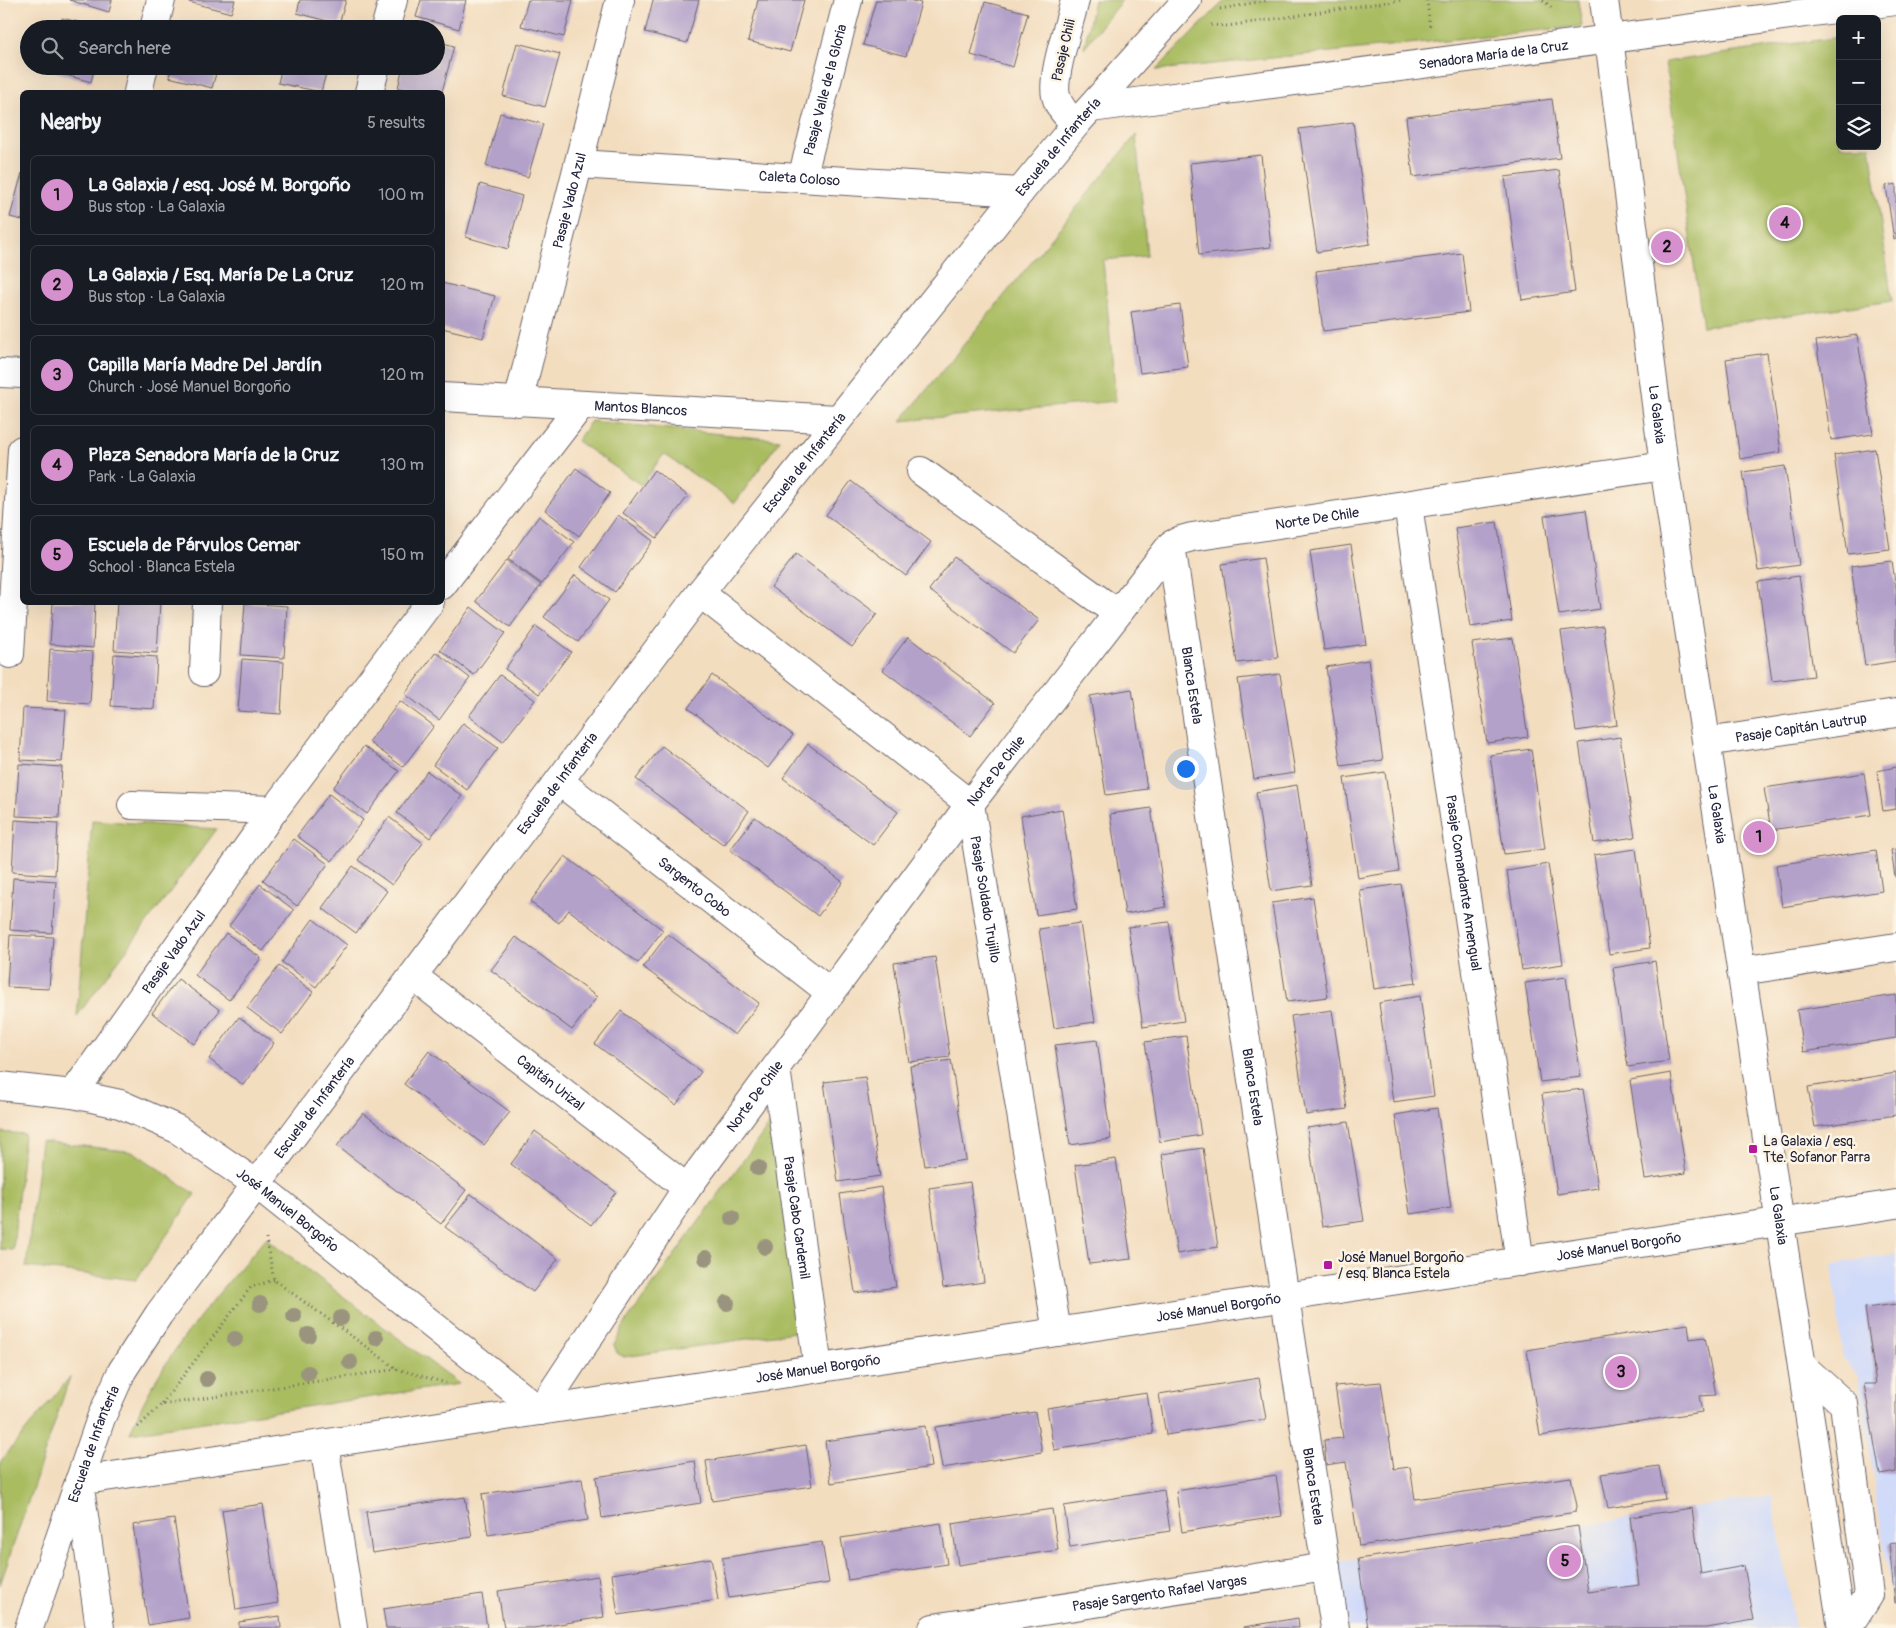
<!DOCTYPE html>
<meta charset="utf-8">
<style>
body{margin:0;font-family:Pangolin,sans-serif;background:#20242c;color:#f1f3f6}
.controls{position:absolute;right:15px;top:15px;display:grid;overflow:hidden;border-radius:8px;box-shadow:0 5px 20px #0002}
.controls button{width:45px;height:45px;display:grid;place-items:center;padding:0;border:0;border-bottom:1px solid #363941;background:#171b24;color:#f1f3f6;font:25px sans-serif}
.you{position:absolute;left:1185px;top:768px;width:18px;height:18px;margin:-12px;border:4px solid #fff;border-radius:50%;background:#1a73e8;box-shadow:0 0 0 8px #1a73e833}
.badge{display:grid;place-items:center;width:32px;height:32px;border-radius:50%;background:#d690ce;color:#111;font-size:16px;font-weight:700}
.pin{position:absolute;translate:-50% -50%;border:2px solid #fff;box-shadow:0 1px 5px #0006}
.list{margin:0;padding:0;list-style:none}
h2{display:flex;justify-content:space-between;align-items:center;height:65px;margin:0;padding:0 20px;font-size:21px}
h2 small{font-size:16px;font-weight:400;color:#9ea1a6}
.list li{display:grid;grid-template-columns:32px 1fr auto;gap:15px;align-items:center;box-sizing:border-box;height:80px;margin:0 10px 10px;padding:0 10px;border:1px solid #363941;border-radius:8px}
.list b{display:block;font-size:19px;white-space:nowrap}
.list p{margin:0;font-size:16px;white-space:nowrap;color:#9ea1a6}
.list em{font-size:16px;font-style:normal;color:#9ea1a6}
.icon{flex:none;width:28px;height:28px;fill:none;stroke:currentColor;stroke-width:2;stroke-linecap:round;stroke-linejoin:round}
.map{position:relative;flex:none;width:1896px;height:1628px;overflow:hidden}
.search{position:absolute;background:#171b24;box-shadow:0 5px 20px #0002;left:20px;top:20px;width:425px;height:55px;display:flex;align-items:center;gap:12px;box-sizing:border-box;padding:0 18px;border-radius:28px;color:#9ea1a6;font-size:19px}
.panel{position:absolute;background:#171b24;box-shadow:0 5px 20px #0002;left:20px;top:90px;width:425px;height:515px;border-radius:8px}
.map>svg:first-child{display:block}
.built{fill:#d0daf9}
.green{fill:#a9bc61;stroke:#666f4e}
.building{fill:#b3a1ca}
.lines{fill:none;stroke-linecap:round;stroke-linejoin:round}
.minor-casing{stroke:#6b6369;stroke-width:30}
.path{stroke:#6b6369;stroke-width:3;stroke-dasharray:1 4;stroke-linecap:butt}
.minor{stroke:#fff;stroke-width:28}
.tree{fill:#9a947e}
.poi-dot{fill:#b5179e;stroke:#fcf5e5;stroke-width:2}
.labels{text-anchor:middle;stroke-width:5;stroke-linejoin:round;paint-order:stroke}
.street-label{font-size:14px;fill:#22223b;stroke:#fcf5e5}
.poi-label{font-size:14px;fill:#22223b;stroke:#fcf5e5;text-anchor:start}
</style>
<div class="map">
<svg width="1896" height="1628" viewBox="0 0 1896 1628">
<rect width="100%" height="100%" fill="#fcf5e5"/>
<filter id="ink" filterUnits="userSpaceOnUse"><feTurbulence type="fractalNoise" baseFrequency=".02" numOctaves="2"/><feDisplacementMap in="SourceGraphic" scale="10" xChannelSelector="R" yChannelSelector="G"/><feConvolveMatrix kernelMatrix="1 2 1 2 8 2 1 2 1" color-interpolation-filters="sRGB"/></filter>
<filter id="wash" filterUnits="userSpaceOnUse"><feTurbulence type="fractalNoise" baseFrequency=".0096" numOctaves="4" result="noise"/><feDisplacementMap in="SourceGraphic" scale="20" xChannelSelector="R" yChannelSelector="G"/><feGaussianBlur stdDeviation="1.12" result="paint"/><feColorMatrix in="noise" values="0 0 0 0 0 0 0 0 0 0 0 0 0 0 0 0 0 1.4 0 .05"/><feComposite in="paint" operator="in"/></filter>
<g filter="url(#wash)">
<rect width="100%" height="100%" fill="#f3ddbf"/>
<path class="built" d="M1896,1254v371l-38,-249 -15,-18 -11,-94z
M1772,1496l23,132h-447l-10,-66z"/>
<path class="green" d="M1094,0h28l-38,48z
M1225,0h353l4,26 -426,44z
M1840,37v109h30l22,155 -189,26 -38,-265z
M1136,135l11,121 -44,4 13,141 -215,20z
M591,421l189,19 -45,63 -71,-49 -23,31 -64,-44z
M92,820l125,9 -140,187z
M771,1122l30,209 -177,26 -7,-4 -3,-8 12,-23z
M0,1132l24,2 -11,116 -13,-1z
M41,1141l93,11 61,42 -59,86 -110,-13z
M266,1238l193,146 -329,49c29,-75 84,-134 136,-195z
M70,1377l-70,208v-123z"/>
<g id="blocks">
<path class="building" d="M69,0h43l-3,12z
M189,0h46l-4,13 -42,-11z
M300,0h46l-7,24 -42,-11z
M421,0h45l-7,29 -43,-12z
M528,0h45l-9,37 -43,-11z
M653,0h46l-12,43 -42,-11z
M758,0h46l-14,52 -42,-11z
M876,0h32l13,3 -15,53 -43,-11z
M985,2l43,11 -15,54 -42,-12z
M62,18l41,10v1h-44z
M184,24l16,4 -1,1h-16z
M436,41l18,5 -12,46h-26l-18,-4 5,-22h33z
M517,43l43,11 -15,53 -42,-11z
M49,66h46l-4,16 -43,-12z
M172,66h46l-6,22 -43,-11z
M282,66h46l-7,26 -43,-9z
M1552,99l8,59 -147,19 -7,-60z
M500,113l43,11 -15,53 -42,-11z
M1353,122l17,122 -53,8 -18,-123z
M1261,155l10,92 -72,8 -9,-92z
M1559,170l16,122 -53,8 -17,-123z
M22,173v47l-12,-3z
M480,184l42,12 -14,53 -42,-12z
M1896,184v55l-2,1 -8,-54z
M1462,253l7,59 -146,19 -7,-60z
M442,283l53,13 -12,42 -41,-10z
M1180,305l8,62 -48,6 -9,-61z
M1857,335l16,99 -42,6 -15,-99z
M1767,353l14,99 -41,7 -14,-100z
M1875,449l15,100 -42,5 -14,-99z
M1785,466l14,99 -41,6 -15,-99z
M576,468l34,25 -31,43 -34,-26z
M654,470l34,26 -31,42 -34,-25z
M851,481l80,61 -25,34 -80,-61z
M1586,510l14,99 -41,6 -15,-99z
M618,515l35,26 -38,51 -34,-25z
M539,516l35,26 -32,42 -34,-25z
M1497,522l15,99 -42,6 -15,-99z
M1351,545l15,99 -42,6 -14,-99z
M796,554l81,60 -25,33 -81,-60z
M954,557l85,63 -26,33 -84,-63z
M1263,558l15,100 -41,5 -15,-99z
M507,560l34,25 -31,42 -34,-26z
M1892,561l4,28v72l-31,5 -14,-100z
M575,575l34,25 -31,42 -34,-25z
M1799,576l15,100 -42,5 -14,-99z
M53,602h42l-2,46 -43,-4z
M117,602h43l-3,51 -43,-3z
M245,603l42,3 -3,52 -43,-3z
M471,607l34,26 -31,42 -34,-25z
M536,626l35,26 -32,42 -34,-25z
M1603,626l14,99 -41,6 -15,-100z
M908,637l87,66 -25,33 -87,-66z
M1513,638l15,99 -41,6 -15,-100z
M50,649l43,3 -3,52 -43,-3z
M436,652l34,26 -31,42 -34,-26z
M114,654l43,3 -3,52 -43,-3z
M242,659l42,3 -3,52 -43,-3z
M1368,660l15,100 -42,6 -15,-99z
M1280,674l15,99 -41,6 -16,-100z
M500,675l35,25 -32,42 -34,-26z
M712,675l81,60 -25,33 -80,-60z
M1132,689l15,100 -41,6 -16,-99z
M400,701l34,25 -31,41 -34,-25z
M23,708l43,2 -4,52 -42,-2z
M463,723l35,25 -31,42 -34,-25z
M1620,737l15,100 -41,6 -15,-100z
M808,744l90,68 -25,33 -90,-67z
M364,746l35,25 -32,43 -34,-26z
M662,746l87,65 -25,34 -88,-66z
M1531,749l14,100 -41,5 -14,-99z
M19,764l43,3 -3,51 -43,-2z
M1896,767v42l-13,2 -6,-40z
M427,771l35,25 -32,42 -33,-25z
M1385,772l14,99 -41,7 -14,-100z
M1864,773l7,42 -100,15 -7,-42z
M1297,785l15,100 -41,6 -15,-99z
M329,794l34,26 -31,41 -35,-25z
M1151,808l15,99 -41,7 -15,-100z
M1062,809l15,100 -41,6 -15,-99z
M389,817l34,26 -31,42 -34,-25z
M755,817l88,65 -25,34 -88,-66z
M15,820l43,3 -3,52 -43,-3z
M294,839l34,25 -31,42 -34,-26z
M1636,849l14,99 -41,6 -15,-99z
M1896,849v28h-1l-4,-27z
M1876,850l6,41 -100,16 -6,-42z
M565,856l98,74 -25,33 -69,-53 -10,13 -29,-21z
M1548,864l15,100 -41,6 -15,-99z
M353,866l34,25 -31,42 -34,-25z
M13,878l43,3 -4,52 -42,-3z
M260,884l34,26 -31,41 -34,-25z
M1401,884l15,99 -42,6 -14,-99z
M1313,897l15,100 -41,5 -15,-99z
M313,919l34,26 -31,42 -34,-25z
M1169,922l15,99 -41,6 -15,-100z
M1080,923l15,99 -41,6 -15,-99z
M226,933l35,25 -32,42 -34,-25z
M668,934l91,69 -24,32 -92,-68z
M10,935l43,2 -4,52 -42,-2z
M516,937l81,60 -25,33 -81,-60z
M935,957l15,100 -41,5 -15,-99z
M1655,961l14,100 -41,6 -15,-99z
M279,966l34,26 -31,42 -35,-26z
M1566,977l15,100 -41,5 -15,-99z
M178,979l42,31 -26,34 -42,-31z
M1896,995v43l-93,14 -6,-42z
M1420,996l14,100 -41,6 -14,-99z
M1332,1010l15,99 -41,6 -15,-99z
M621,1011l80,61 -25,33 -81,-61z
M239,1017l35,26 -31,42 -34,-26z
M1186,1036l15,99 -41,7 -15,-100z
M1097,1040l14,99 -41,6 -15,-100z
M429,1051l81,61 -26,33 -80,-61z
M951,1060l15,100 -41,6 -15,-100z
M1671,1073l15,100 -41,6 -15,-99z
M1896,1073v42l-81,12 -7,-40z
M865,1077l15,99 -42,6 -14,-100z
M1583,1089l15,99 -41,6 -15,-100z
M1437,1108l14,100 -41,6 -15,-99z
M363,1113l103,77 -25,34 -104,-78z
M1348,1122l16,99 -42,6 -15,-99z
M535,1131l81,61 -25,33 -80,-61z
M1203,1148l15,99 -41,7 -15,-100z
M1116,1159l15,100 -42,5 -14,-99z
M970,1182l14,100 -41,6 -14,-100z
M881,1187l15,100 -41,6 -15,-99z
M471,1194l87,65 -25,33 -88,-65z
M1896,1304v168l-16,3 -16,-91h12l-11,-76z
M1688,1324l2,15 15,-2 11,58 -17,1 3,16 -162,24 -13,-86z
M1259,1378l7,41 -100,16 -7,-41z
M1381,1382l13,87 16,-2 5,32 156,-22 6,29 -1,6 -217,34 -13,-84 -20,3 -2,-25 19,-2 -8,-52z
M1147,1393l6,41 -99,16 -7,-42z
M1035,1412l7,40 -100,16 -7,-41z
M925,1426l6,41 -100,16 -6,-42z
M806,1445l6,41 -100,15 -6,-40z
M695,1461l6,42 -99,15 -6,-41z
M1659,1466l6,33 -57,9 -7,-34z
M1276,1475l6,41 -100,16 -6,-41z
M582,1479l6,41 -100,15 -6,-41z
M1164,1490l6,41 -100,16 -6,-41z
M465,1497l7,40 -100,16 -6,-41z
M263,1504l15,99 -42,7 -14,-100z
M1692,1508l9,66 43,-8 10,54 -47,8h-339l-10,-69 220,-33 10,66 51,-7 -9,-68z
M1052,1509l6,41 -100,15 -6,-41z
M174,1519l15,99 -41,7 -15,-100z
M941,1523l6,41 -99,16 -7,-42z
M822,1542l7,41 -100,15 -7,-40z
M1896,1543v60h-1l-6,-59z
M711,1558l7,42 -100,15 -6,-41z
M598,1576l6,41 -70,11h-30l-6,-37z
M482,1594l5,34h-101l-3,-19z
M280,1616l1,12h-42v-6z
M1298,1618l1,10h-55v-1z"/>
</g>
</g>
<g filter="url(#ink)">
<use href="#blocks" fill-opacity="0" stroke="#6b6369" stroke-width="1"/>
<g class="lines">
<defs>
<g id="minor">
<path d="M1075,0c-5,22 -24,76 -19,96 3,12 11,20 20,28"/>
<path id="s1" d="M1604,0l60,466 178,1162"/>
<path d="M154,29l7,-29"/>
<path d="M385,29l8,-29"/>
<path d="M138,92l6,-26"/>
<path d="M369,92l7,-26"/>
<path id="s2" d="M1091,108l805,-107"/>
<path id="s3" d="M579,164l441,28"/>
<path id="s4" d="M802,178l46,-178"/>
<path d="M0,373l22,1"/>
<path id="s5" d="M442,397l396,22"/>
<path id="s6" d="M518,402l102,-402"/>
<path d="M921,471l196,142"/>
<path id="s7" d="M1408,505l112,757"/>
<path id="s8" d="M1171,545l164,1083"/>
<path d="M442,585l139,-180"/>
<path id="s9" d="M700,593l270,211 87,528"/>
<path d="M10,654l12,-204"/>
<path d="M204,672l3,-70"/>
<path id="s10" d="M1707,742l189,-29"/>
<path id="s11" d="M559,781l272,212"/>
<path d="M132,805l142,5"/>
<path d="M1741,971l155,-24"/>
<path id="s12" d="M413,976l274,212"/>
<path id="s13" d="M776,1068l42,300"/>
<path id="s14" d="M0,1086l73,8 47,10 57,25 78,54 285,228"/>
<path id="s15" d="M73,1094l201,-284 156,-208"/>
<path d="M1802,1366l42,38 25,191 -21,33"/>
<path id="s16" d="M540,1411l147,-223 283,-384 201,-259 10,-5 11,-3 472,-71"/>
<path d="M324,1444l29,184"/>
<path id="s17" d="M29,1628l72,-210 21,-47 37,-57 541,-721 320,-401 56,-68 111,-124"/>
<path id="s18" d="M100,1628l-21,-147 1817,-277"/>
<path id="s19" d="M933,1628l393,-61"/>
</g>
</defs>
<use href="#minor" class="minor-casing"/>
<path class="path" d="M1427,0l3,28
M1543,0l11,10
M1220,9l49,-9
M1211,25l16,1 174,-26
M266,1238l8,42 123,89 49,14
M274,1280l-23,7 -90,118 236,-36
M138,1427l23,-22"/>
<use href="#minor" class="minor"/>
</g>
<g class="tree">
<circle cx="758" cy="1168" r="8"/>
<circle cx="732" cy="1218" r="8"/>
<circle cx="765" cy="1247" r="8"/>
<circle cx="706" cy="1258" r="8"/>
<circle cx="727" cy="1303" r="8"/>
<circle cx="260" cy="1304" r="8"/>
<circle cx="294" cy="1316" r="8"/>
<circle cx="341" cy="1318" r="8"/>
<circle cx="308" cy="1335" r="8"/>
<circle cx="376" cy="1338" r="8"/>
<circle cx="235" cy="1339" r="8"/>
<circle cx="350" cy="1362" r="8"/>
<circle cx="308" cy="1373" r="8"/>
<circle cx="207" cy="1379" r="8"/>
</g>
</g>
<g class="poi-dot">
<rect x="1748" y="1144" width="10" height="10" rx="2.5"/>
<rect x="1323" y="1260" width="10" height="10" rx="2.5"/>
</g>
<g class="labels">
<g class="street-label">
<text transform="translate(1063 50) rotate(-77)" y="5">Pasaje Chili</text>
<text dy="5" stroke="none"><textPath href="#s2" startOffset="406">Senadora María de la Cruz</textPath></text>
<text dy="5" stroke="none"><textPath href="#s4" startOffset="91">Pasaje Valle de la Gloria</textPath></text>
<text dy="5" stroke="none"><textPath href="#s17" startOffset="1815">Escuela de Infantería</textPath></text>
<text dy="5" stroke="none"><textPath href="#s3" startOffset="221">Caleta Coloso</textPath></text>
<text dy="5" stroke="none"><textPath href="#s6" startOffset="208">Pasaje Vado Azul</textPath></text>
<text dy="5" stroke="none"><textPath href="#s5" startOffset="199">Mantos Blancos</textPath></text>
<text dy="5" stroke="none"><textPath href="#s1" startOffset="418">La Galaxia</textPath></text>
<text dy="5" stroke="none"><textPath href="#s17" startOffset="1410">Escuela de Infantería</textPath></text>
<text dy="5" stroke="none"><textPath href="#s16" startOffset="1221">Norte De Chile</textPath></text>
<text dy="5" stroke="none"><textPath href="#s8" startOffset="142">Blanca Estela</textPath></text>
<text dy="5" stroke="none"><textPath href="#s10" startOffset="95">Pasaje Capitán Lautrup</textPath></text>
<text dy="5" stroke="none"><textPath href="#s16" startOffset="786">Norte De Chile</textPath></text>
<text dy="5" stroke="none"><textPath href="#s17" startOffset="1005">Escuela de Infantería</textPath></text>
<text dy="5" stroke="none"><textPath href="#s1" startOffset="822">La Galaxia</textPath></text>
<text dy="5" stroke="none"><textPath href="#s7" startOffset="382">Pasaje Comandante Amengual</textPath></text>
<text dy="5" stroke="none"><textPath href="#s11" startOffset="172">Sargento Cobo</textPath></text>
<text dy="5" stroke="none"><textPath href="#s9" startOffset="439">Pasaje Soldado Trujillo</textPath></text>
<text dy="5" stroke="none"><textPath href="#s15" startOffset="174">Pasaje Vado Azul</textPath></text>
<text dy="5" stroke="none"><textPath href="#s12" startOffset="174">Capitán Urizal</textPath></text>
<text dy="5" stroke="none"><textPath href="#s8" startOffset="548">Blanca Estela</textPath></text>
<text dy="5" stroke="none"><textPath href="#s16" startOffset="381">Norte De Chile</textPath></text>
<text dy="5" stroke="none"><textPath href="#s17" startOffset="600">Escuela de Infantería</textPath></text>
<text dy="5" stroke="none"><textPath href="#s14" startOffset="321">José Manuel Borgoño</textPath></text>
<text dy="5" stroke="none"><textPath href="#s1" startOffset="1228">La Galaxia</textPath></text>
<text dy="5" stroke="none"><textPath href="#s13" startOffset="151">Pasaje Cabo Cardemil</textPath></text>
<text dy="5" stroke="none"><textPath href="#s18" startOffset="1706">José Manuel Borgoño</textPath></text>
<text dy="5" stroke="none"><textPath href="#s18" startOffset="1301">José Manuel Borgoño</textPath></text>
<text dy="5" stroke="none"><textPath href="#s18" startOffset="896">José Manuel Borgoño</textPath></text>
<text dy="5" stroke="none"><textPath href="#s17" startOffset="195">Escuela de Infantería</textPath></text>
<text dy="5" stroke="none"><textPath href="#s8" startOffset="952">Blanca Estela</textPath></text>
<text dy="5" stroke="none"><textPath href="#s19" startOffset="229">Pasaje Sargento Rafael Vargas</textPath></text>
</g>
<g class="poi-label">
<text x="1763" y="1146">La Galaxia / esq.<tspan x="1763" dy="16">Tte. Sofanor Parra</tspan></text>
<text x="1338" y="1262">José Manuel Borgoño<tspan x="1338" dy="16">/ esq. Blanca Estela</tspan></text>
</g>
</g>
</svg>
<div class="controls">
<button>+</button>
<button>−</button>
<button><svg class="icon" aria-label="layers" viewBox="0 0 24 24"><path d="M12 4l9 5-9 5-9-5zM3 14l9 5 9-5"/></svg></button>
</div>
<div class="you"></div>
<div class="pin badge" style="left:1759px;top:837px">1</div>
<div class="pin badge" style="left:1667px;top:247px">2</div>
<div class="pin badge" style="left:1621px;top:1372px">3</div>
<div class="pin badge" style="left:1785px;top:223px">4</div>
<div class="pin badge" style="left:1565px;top:1561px">5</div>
<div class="search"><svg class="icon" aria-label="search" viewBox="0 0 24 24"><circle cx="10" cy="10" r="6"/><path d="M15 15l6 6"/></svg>Search here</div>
<section class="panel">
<h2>Nearby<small>5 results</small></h2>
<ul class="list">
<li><span class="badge">1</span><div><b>La Galaxia / esq. José M. Borgoño</b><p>Bus stop · La Galaxia</p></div><em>100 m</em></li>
<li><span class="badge">2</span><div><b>La Galaxia / Esq. María De La Cruz</b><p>Bus stop · La Galaxia</p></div><em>120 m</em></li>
<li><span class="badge">3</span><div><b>Capilla María Madre Del Jardín</b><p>Church · José Manuel Borgoño</p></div><em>120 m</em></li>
<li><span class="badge">4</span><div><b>Plaza Senadora María de la Cruz</b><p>Park · La Galaxia</p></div><em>130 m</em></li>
<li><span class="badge">5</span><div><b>Escuela de Párvulos Cemar</b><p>School · Blanca Estela</p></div><em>150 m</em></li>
</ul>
</section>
</div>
